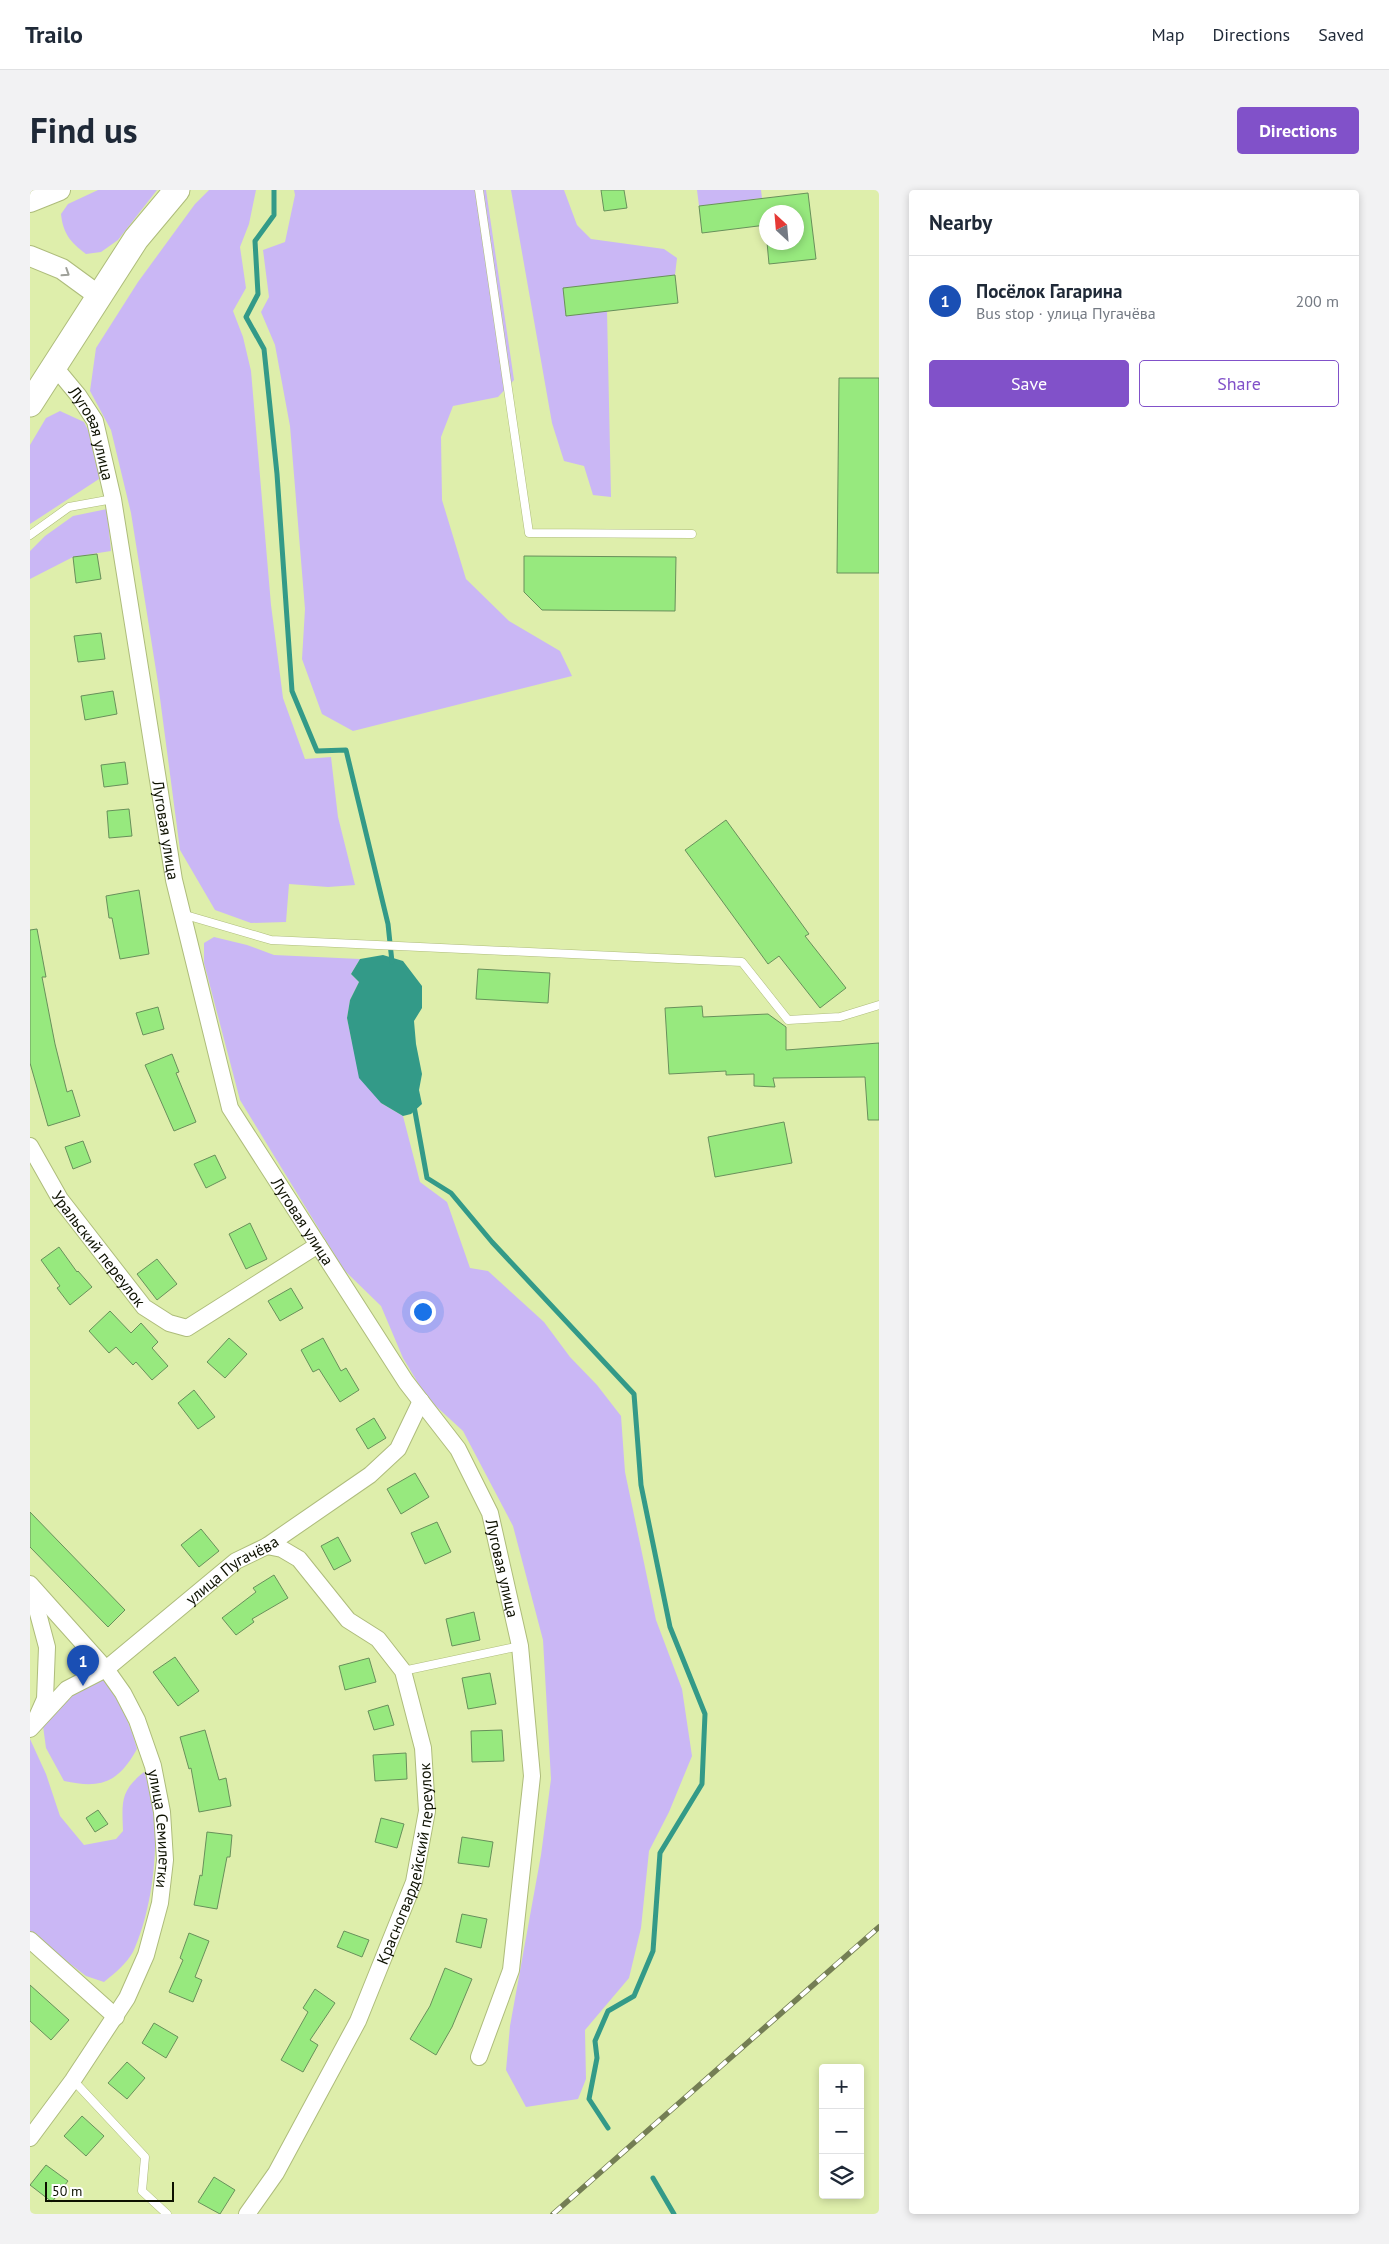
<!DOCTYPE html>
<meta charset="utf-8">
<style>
body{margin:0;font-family:"PT Sans",sans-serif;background:#f2f2f3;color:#1f2937}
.controls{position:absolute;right:15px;bottom:15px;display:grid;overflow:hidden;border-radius:5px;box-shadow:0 2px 8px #0003}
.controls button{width:45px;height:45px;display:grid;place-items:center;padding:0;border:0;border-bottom:1px solid #e0e1e3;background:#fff;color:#1f2937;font:25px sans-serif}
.compass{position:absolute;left:729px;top:15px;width:45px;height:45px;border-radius:50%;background:#fff;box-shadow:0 2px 8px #0003;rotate:334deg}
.scale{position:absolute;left:15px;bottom:12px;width:129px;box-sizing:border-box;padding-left:5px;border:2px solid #0d1100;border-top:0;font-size:14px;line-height:18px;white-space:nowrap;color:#0d1100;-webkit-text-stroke:4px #fff;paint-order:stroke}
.you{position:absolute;left:392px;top:1121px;width:18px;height:18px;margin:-12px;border:4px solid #fff;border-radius:50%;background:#1a73e8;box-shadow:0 0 0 8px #1a73e833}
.badge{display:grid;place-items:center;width:32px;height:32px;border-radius:50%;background:#8151c9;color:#fff;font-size:16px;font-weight:700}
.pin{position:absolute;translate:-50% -41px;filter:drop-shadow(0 1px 2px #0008)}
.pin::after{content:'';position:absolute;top:26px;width:18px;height:15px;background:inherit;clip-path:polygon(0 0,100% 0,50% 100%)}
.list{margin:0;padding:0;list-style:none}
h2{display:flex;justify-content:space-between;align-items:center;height:65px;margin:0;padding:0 20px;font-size:21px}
h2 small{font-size:16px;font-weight:400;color:#747a83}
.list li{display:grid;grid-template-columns:32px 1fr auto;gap:15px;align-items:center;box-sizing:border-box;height:90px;padding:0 20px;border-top:1px solid #e0e1e3}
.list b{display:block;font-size:19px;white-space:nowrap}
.list p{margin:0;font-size:16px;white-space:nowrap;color:#747a83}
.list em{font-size:16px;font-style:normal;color:#747a83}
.actions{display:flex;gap:10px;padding:15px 20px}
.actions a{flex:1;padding:11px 0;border:1px solid #8151c9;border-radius:5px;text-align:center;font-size:18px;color:#8151c9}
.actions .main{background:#8151c9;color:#fff}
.icon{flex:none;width:28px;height:28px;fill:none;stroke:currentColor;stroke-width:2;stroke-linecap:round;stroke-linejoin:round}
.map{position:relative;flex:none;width:849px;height:2024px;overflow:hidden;border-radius:5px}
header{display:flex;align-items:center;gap:30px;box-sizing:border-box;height:70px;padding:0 25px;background:#fff;border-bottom:1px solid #e0e1e3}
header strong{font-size:24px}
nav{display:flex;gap:28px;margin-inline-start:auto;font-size:18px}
.intro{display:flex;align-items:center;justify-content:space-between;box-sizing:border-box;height:120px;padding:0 30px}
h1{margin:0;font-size:35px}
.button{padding:12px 22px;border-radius:5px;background:#8151c9;color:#fff;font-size:18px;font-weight:700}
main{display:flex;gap:30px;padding:0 30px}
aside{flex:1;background:#fff;border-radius:5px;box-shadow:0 2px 8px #0003}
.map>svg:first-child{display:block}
.green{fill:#cab7f5}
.water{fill:#339a88}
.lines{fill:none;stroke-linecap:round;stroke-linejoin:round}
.stream{stroke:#339a88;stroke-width:5}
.building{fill:#97e97e;stroke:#68905b}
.service-casing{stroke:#aebc7b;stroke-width:9}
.minor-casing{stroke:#aebc7b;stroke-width:18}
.tertiary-casing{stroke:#aebc7b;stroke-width:22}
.primary-casing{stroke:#aebc7b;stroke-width:27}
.service{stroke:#fff;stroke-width:8}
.minor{stroke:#fff;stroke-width:16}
.tertiary{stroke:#fff;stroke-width:20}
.primary{stroke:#fff;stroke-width:25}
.rail-casing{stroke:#747e54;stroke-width:5.5}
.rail{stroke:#fff;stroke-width:4;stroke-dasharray:11;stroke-linecap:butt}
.oneway{stroke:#9ea099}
.labels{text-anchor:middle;stroke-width:5;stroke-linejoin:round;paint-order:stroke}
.street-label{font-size:16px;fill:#0d1100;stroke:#fff}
</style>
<header>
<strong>Trailo</strong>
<nav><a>Map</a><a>Directions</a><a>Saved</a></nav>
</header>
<div class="intro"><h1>Find us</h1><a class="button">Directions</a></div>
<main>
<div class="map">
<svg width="849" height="2024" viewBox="0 0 849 2024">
<rect width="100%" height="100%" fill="#deeeab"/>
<path class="green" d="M68,0h59l-39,50 -17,12 -15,2c-16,-12 -23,-21 -25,-40l7,-10z
M179,0h47l-7,34 -9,23 6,41 -13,23 10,26 8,34 20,234 12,93 22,61 26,-2 7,60 17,68 -27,2 -39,-3 -3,38 -35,1 -36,-13 -35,-60 -22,-167 -27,-170 -20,-83 -21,-39 6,-43 42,-66 57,-78z
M264,0h192l28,190 -16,17 -45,9 -12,31 1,63 24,79 43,42 51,30 12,25 -219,55 -31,-17 -20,-55 3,-50 -15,-183 -15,-81 -14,-33 8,-15 -6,-47 22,-8 10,-47z
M481,0h53l13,35 14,14 73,10 13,9 -2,17 -112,13 3,28 41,-5 4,186 -18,-2 -9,-29 -20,-5 -12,-38z
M667,0h64l1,8 -63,8z
M30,221l24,11 14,28 1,29 -69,45v-79l16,-27z
M77,319l4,42 -38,6 -43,22v-28l15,-15 28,-20z
M184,747l33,8 27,10 86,4 -9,15 8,8 -9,18 -3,18 5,24 29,61 22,13 17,66 27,20 23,66 18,3 56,51 26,35 27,28 24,31 4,56 31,148 26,69 10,67 -23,56 -20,39 -8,77 -12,50 -44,52 1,49 -8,20 -52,8 -20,-37 4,-44 31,-171 10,-76 -8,-139 -30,-114 -50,-95 -36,-33 -24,-40 -22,-52 -37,-36 -104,-170 -36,-137v-20z
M71,1486c17,22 29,46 36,73 -19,34 -36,40 -73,32l-18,-33 -3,-22 16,-23z
M0,1549l16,35 14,42 24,29 32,-6 7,-8c-1,-29 -3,-40 21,-59 20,48 11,133 -11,180 -6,11 -19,22 -29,30l-18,-6 -56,-43z"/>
<path class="water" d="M353,765l20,6 19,25v22l-8,13 2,23 6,30 -3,16 3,14 -11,10 -8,2 -22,-13 -22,-25 -12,-60 3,-18 9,-18 -8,-8 9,-15z"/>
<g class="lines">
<path class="stream" d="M244,0v25l-19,26 3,53 -12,23 18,32 13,125 15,217 25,60 29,-1 42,174 4,38
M384,916l13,72 24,15 41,49 142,152 7,91 29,142 35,87 -3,70 -42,69 -7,98 -19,45 -26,15 -13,30 2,17 -8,41 19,29
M623,1988l21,36"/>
</g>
<path class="building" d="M571,0h23l3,18 -23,3z
M778,3l8,66 -47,5 -2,-22h29v-30h-30v13l-64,8 -3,-27z
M645,85l3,28 -112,13 -3,-28z
M809,188h40v195h-42z
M67,364l4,25 -25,4 -3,-26z
M494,366l152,1 -1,54 -133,-1 -18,-18z
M71,443l4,26 -27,3 -4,-26z
M83,501l4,23 -32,6 -4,-24z
M95,572l3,22 -24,3 -3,-22z
M99,619l3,27 -23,2 -2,-27z
M696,630l83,114 -4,2 41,52 -26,20 -41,-52 -11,8 -83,-114z
M109,700l10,64 -29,5 -8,-41h-3l-3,-22z
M7,739l9,48h-4l13,67 12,48 5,-2 8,26 -32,10 -18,-63v-133z
M448,779l72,4 -2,30 -72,-4z
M672,816l1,11 65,-3 18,13v23l93,-7v77h-11l-3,-43 -92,1 2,9 -21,-1v-12l-28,1v-4l-57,3 -4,-66z
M128,817l6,22 -21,6 -7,-22z
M142,864l7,18 -3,1 20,49 -22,9 -29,-66z
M754,932l8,41 -77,14 -7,-40z
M53,951l8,21 -18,7 -8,-22z
M185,965l11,23 -20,10 -12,-24z
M220,1033l17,36 -21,10 -17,-35z
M29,1057l18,25 1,-1 14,16 -22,18 -13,-17 3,-2 -19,-26z
M127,1069l20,25 -20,16 -20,-26z
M261,1098l12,20 -23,13 -12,-20z
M80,1121l21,22 10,-10 17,19 -6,6 16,18 -16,14 -16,-18 -3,3 -17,-18 -7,6 -20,-22z
M199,1148l18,16 -22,24 -18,-16z
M293,1148l18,33 5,-3 13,22 -19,12 -21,-33 -6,3 -12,-22z
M164,1200l21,27 -17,12 -20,-26z
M344,1228l12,20 -18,11 -12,-20z
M385,1283l14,24 -28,17 -14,-25z
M0,1322l95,98 -17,17 -78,-80z
M407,1332l14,30 -26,12 -14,-31z
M171,1339l18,22 -20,16 -18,-22z
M308,1347l13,24 -17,9 -13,-24z
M244,1385l14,23 -36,21 2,3 -18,13 -14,-17 34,-26 -3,-4z
M444,1422l6,28 -28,6 -6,-27z
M145,1467l24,34 -21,15 -25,-34z
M339,1468l7,24 -31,8 -6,-24z
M460,1483l6,31 -28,5 -6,-31z
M358,1515l6,20 -20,5 -6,-19z
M175,1540l14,50 7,-2 5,28 -32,6 -8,-44 -2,1 -9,-32z
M472,1540l2,31 -32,1 -1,-31z
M376,1563l1,26 -32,2 -2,-26z
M68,1620l10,14 -13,8 -9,-14z
M351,1628l23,6 -7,24 -22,-6z
M177,1642l25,3 -2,22h-3l-10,52 -23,-4 6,-30 2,1z
M432,1647l31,5 -4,25 -31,-4z
M432,1724l25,5 -6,29 -25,-6z
M314,1741l25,9 -7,17 -25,-10z
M159,1743l20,8 -14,36 7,3 -9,22 -24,-10 14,-32 -3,-2z
M415,1778l27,11 -20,48 -16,28 -26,-16 20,-33z
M0,1795l39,35 -18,20 -21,-19z
M285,1799l20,14 -25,37 8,5 -15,27 -22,-12 27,-48 -5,-4z
M124,1833l24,14 -12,21 -24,-15z
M97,1872l18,16 -18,21 -19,-16z
M52,1926l22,20 -18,20 -22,-20z
M16,1975l22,16 -16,21 -22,-17z
M184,1987l21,13 -15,24 -22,-12z"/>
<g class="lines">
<defs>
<path id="service" d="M449,0l50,343 163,1
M0,345l39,-28 44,-8
M152,724l89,26 471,22 46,58 52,-3 39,-12
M373,1481l117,-25
M43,1890l72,77 -3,34 25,23"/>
<g id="minor">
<path id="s1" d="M24,176l24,29 17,26 18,78 61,381 56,228 176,274 52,67 32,64 30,133 12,130 -21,194 -32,87"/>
<path id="s2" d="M0,956l30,53 84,108 25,16 18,5 131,-83"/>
<path id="s3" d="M0,1394l76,85 17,24 14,27 16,46 9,46 3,48 -5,43 -14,52 -19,43 -54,82 -43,58"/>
<path d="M1,1397l16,60 -2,52 -8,18"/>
<path id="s4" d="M0,1539l37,-40 39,-20 130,-108 31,-15 103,-71 28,-26 23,-48"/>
<path d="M0,1750l86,77"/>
<path id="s5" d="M217,2024l29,-41 82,-152 56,-139 13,-71 -4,-63 -20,-77 -25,-32 -30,-19 -49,-61 -17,-10 -15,-3"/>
</g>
<path id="tertiary" d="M0,12l30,-12
M0,66l32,13 37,27"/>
<path id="primary" d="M0,214l106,-165 41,-49"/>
</defs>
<use href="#service" class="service-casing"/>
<use href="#minor" class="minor-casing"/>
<use href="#tertiary" class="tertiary-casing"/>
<use href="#primary" class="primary-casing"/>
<use href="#service" class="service"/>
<use href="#minor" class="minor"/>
<use href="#tertiary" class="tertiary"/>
<use href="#primary" class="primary"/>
<defs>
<path id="rail" d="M523,2024l326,-287"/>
</defs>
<use href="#rail" class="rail-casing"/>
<use href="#rail" class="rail"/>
</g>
<defs><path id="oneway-chevron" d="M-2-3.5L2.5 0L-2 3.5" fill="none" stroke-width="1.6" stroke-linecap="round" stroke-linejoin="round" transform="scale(1.25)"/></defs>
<use class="oneway" href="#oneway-chevron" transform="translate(36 83) rotate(33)"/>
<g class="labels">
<g class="street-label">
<text dy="6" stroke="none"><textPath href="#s1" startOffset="79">Луговая улица</textPath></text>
<text dy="6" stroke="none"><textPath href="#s1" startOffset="484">Луговая улица</textPath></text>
<text dy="6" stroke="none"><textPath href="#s1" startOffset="904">Луговая улица</textPath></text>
<text dy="6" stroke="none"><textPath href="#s2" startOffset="124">Уральский переулок</textPath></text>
<text dy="6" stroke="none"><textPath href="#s1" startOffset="1308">Луговая улица</textPath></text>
<text dy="6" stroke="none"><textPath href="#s4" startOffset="259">улица Пугачёва</textPath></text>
<text dy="6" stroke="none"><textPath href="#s3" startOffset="286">улица Семилетки</textPath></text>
<text dy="6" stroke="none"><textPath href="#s5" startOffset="389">Красногвардейский переулок</textPath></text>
</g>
</g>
</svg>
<div class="controls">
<button>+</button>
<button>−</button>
<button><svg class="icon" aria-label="layers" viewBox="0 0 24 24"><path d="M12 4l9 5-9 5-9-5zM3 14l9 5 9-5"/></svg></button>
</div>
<svg class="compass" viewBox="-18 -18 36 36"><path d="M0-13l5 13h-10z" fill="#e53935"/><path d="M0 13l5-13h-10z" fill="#747a83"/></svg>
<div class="scale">50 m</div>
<div class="you"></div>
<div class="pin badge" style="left:53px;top:1496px;background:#1a4fb4">1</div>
</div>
<aside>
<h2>Nearby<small></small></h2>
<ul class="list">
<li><span class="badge" style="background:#1a4fb4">1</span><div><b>Посёлок Гагарина</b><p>Bus stop · улица Пугачёва</p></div><em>200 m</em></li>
</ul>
<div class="actions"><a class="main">Save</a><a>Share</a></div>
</aside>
</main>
